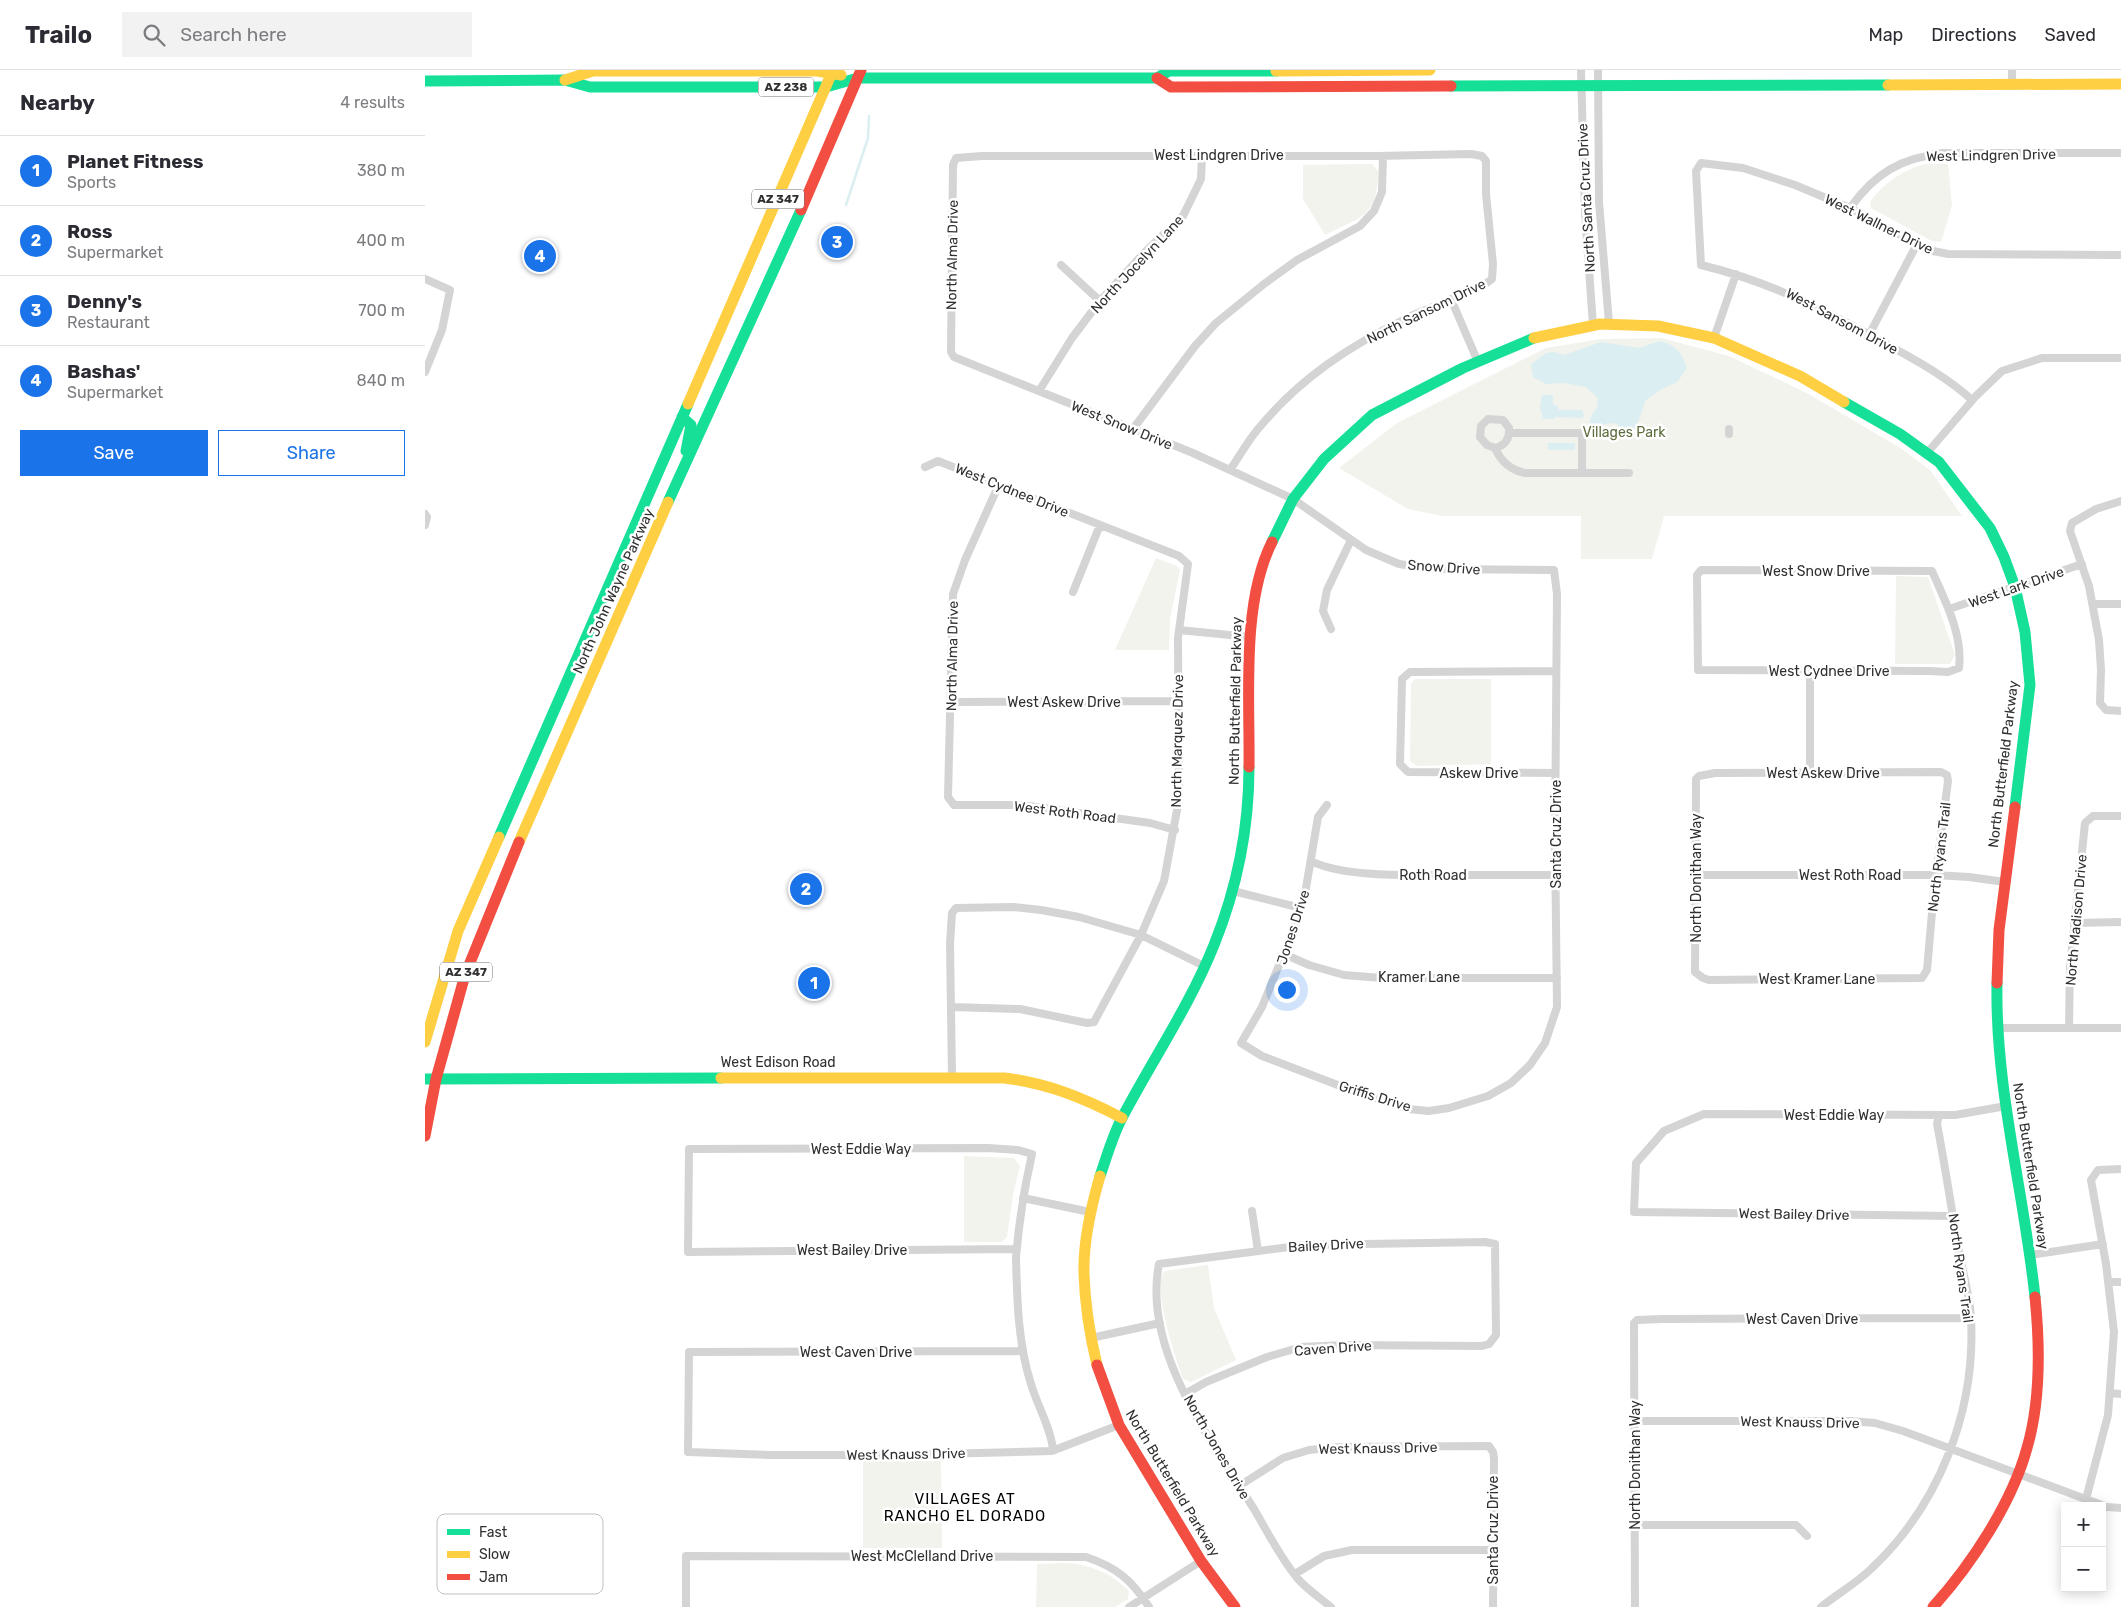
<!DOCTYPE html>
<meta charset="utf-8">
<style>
body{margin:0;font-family:Rubik,sans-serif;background:#f2f2f3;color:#2b2b33}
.controls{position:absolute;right:15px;bottom:15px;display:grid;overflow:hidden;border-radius:0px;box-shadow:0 2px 12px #0003}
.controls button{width:45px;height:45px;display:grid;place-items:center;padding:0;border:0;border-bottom:1px solid #e1e1e2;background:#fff;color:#2b2b33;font:25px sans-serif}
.you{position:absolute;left:861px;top:919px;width:18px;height:18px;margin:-12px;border:4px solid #fff;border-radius:50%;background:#1a73e8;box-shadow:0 0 0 8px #1a73e833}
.badge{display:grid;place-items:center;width:32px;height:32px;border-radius:50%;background:#1a73e8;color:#fff;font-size:16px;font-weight:700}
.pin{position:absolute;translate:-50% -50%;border:2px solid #fff;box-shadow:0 1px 5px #0006}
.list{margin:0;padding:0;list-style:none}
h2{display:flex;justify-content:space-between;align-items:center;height:65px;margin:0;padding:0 20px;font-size:21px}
h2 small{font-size:16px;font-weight:400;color:#7c7c81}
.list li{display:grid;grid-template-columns:32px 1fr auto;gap:15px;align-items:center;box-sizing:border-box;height:70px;padding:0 20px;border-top:1px solid #e1e1e2}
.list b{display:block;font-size:19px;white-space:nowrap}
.list p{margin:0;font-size:16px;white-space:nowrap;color:#7c7c81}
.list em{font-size:16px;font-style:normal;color:#7c7c81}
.actions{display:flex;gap:10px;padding:15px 20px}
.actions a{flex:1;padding:11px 0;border:1px solid #1a73e8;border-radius:0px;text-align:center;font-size:18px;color:#1a73e8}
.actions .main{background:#1a73e8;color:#fff}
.icon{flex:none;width:28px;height:28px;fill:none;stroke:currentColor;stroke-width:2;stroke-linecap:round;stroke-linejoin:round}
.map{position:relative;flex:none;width:1696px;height:1537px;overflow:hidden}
header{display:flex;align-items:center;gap:30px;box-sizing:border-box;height:70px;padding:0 25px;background:#fff;border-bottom:1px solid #e1e1e2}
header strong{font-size:24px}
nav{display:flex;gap:28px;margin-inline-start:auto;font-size:18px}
.search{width:350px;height:45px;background:#f2f2f3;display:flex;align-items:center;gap:12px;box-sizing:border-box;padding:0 18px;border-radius:0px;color:#7c7c81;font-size:19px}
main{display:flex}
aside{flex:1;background:#fff}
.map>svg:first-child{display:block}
.green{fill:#f2f3ec}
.water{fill:#dbeef2}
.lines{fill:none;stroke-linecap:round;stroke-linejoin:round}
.stream{stroke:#dbeef2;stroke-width:2.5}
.street{stroke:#d4d4d4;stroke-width:8}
.fast{stroke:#16e098;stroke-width:11}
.slow{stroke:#ffcf43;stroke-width:11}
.jam{stroke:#f24e42;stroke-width:11}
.labels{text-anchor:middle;stroke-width:5;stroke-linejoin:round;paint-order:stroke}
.shield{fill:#fff;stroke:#6e6e6e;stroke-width:1}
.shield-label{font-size:12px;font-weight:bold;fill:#303030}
.street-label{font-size:14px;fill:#303030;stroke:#fff}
.park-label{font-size:14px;fill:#5e6d3d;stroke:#fff}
.neighbourhood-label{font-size:15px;letter-spacing:1px;fill:#000;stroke:#fff}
.key{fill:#fff;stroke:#c1c1c1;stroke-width:1}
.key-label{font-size:14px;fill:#303030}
</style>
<header>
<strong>Trailo</strong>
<div class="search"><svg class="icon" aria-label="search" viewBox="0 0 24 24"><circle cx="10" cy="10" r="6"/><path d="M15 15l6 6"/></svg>Search here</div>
<nav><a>Map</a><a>Directions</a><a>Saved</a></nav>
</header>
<main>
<aside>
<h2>Nearby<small>4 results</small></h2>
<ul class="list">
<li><span class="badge">1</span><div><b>Planet Fitness</b><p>Sports</p></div><em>380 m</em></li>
<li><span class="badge">2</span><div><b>Ross</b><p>Supermarket</p></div><em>400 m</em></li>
<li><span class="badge">3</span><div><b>Denny's</b><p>Restaurant</p></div><em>700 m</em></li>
<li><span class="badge">4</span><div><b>Bashas'</b><p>Supermarket</p></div><em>840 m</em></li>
</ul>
<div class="actions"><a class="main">Save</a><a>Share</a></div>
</aside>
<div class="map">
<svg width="1696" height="1537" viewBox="0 0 1696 1537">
<rect width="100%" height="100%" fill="#fff"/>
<path class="green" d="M947,94l6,7c0,46 -16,45 -53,64l-22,-36v-34z
M1500,94h23l4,41 -11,37 -9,-1 -61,-33 -1,-6c15,-20 31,-31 55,-38z
M1236,268l68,18 78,37 95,56 28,21 32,46h-298l-12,43h-71v-43h-139l-34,-7 -69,-41 58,-45 149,-75 55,-9z
M731,488l21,8 3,4 -10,49 -1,31h-54z
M1471,506l32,1 27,78 -5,9h-55z
M990,609h76v85l-74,2 -7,-5 1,-77z
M539,1086l50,2 6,8 -7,28 -6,43 -5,5h-38z
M783,1195l6,43 22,52 -45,22 -8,-3c-7,-19 -31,-91 -19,-107l6,-2z
M438,1391h78l1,87h-79z
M642,1493c25,2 44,10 62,28l-1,8 -13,8h-79l1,-43z"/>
<path class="water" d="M1235,271c16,4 22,12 27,27l-10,14 -17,8 -14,10 -11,30 -12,1 -7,-8 -11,1 -8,5 -7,-2c-1,-7 2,-15 7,-19l1,-10 -12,-11 -22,-4 -18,1 -13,-7 -2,-13 15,-11 9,-1 9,3 37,-13 38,6z
M1117,325h11v9l4,2 2,4h23l2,4 -1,4 -29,-1v2h-11l-3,-12z
M1123,373h27v7h-27z"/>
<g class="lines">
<path class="stream" d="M421,135l22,-67 1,-22"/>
<path class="street" d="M1156,0l4,143 8,112
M1173,0l1,132 10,121
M1587,0v14
M1425,138c25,-35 51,-50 93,-55h178
M636,195l39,36
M0,209l25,11 -8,40 -17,42
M1026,229l27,63
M1444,265l48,-91
M1289,268l22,-64
M614,321l33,-53 28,-37 43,-47 40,-38 18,-37 1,-24
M1547,330c-27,-25 -61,-42 -93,-60 -59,-32 -111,-59 -178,-75l-5,-94 5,-8 42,5 52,17 55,23 78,42 20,4 173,1
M708,359l62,-83 21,-23 48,-39 33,-24 63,-34 14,-15 8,-19 1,-36
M1304,359v5
M1085,363h72v40
M1070,378l-8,-3 -7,-8 1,-11 7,-7 15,1 6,8c1,11 -4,17 -14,20l1,2c6,13 15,20 29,23h104
M1502,383l49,-57 26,-25 40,-13h79
M500,397l13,-6 241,95 9,8 -10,74 1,161 -15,82 -23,54 -47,87 -7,1 -67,-14 -69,-2
M805,400c9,-13 17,-28 28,-41 42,-51 91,-83 151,-112 23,-11 65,-23 83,-38l1,-15 -7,-70v-33l-4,-5 -11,-2 -94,2h-395l-26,2 -3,7 -2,187 3,5 239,96 100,46 73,51 33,14 35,5 120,1 3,24 -2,248 2,165 -12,36 -15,22 -19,18 -23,13 -39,12 -20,3 -21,-2 -60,-20 -86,-33 -21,-13 21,-36 33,-81 10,-32 13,-77 9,-12
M572,413l-1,8 -31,69 -12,34 -5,203 6,8h68l128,18 25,7
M1696,431l-25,8 -24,14 -2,8 19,55 10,54 2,30 -1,33 6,7 15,1
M0,444l2,3 -2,8
M1276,500l231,1c13,30 31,63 27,97l-11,4 -19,-1 -231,-1 -1,-95z
M648,522l27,-67
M1668,534h28
M1524,539l133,-45
M906,559l-8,-18 4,-21 24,-50
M754,560l71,7
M526,632l227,-1
M1516,702l6,3 1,6 -14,109 -7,80 -5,8 -213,2 -6,-2 -8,-6 1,-193 3,-3 16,-3z
M1130,703l-147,-1 -8,-8 2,-85 8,-7 146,-1
M1385,703v-102
M886,791c32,16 93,14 129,14 39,0 77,0 116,0
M1271,805h239l34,2 36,5
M808,821l68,17
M1649,853l47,-1
M859,884l25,11 35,10 38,3h175
M1573,958h123
M1644,958l1,-61 15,-144 8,-7h28
M527,1007l-2,-134 2,-30 4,-5 57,-1 28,3 38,7 62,18 63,31
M598,1128l67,14
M827,1141l6,40
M1529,1146l-320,-4 2,-49 28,-32 40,-17 251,1 51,-9
M592,1179l-329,3 1,-103 299,-1 30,2 14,4c-8,35 -13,68 -16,103 1,43 2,86 15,127 6,21 20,44 22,66
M1605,1185l73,-11
M1683,1212h13
M666,1268l69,-15
M597,1281l-333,1 -1,100 84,3h126l154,-4 67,-26
M1685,1323l11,1
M760,1324l21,-12 61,-25 34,-10 43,-2 138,1 7,-2 7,-9 -1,-91 -10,-2 -180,3 -146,19c-17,85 52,177 95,245 13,22 28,52 45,71 9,10 21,18 32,27
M1209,1351h216l25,2 28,8 204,76 14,1
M814,1416l44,-28 26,-8 31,-3 149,-1 4,6 1,6 -1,149
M1661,1429l22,-84 6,-83 -8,-68 -15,-84 7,-10 23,-1
M1210,1455h161l11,11
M870,1504l29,-18 28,-6h140
M261,1537v-51l400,1c30,10 46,23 63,50
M704,1537l72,-46
M1210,1537l-1,-284 3,-3 25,-1 309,-1
M1396,1537c16,-13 36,-24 51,-39 67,-63 104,-157 99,-250 -1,-23 -9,-48 -13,-71 -7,-41 -13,-82 -21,-123l2,-9"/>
<path class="fast" d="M433,8h299l12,-7h107
M0,11l140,-1 25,7h236l32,-9
M1026,16l437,-1
M1419,332l56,32 39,28 51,66 14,29 11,30 10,45 5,53 -15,122
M257,347l9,8 -5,26
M243,432l133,-292
M847,472l21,-43 31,-40 48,-44 91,-47 71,-30
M74,767l189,-433
M1572,913c-2,106 27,209 38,314
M0,1009l296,-1
M675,1106c7,-20 13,-42 23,-60 30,-57 67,-111 91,-171 23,-57 35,-117 35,-178"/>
<path class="slow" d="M851,1l154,-1
M140,10l28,-9h224l24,4
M1463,15l233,-1
M1109,268l66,-14 58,2 56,12 86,38 44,26
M263,334l145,-334
M94,772l149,-340
M0,972l33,-111 41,-94
M296,1008h283c43,5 80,20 118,40
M672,1295c-7,-29 -12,-60 -13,-91 -1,-32 7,-67 16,-98"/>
<path class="jam" d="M732,8l14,9 280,-1
M376,140l60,-140
M824,697c1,-69 -8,-163 23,-225
M1572,913l2,-53 16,-123
M0,1066l11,-57 29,-104 54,-133
M672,1295l22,60 82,136 34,46
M1508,1537c38,-42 79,-104 94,-159 14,-48 13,-102 8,-151"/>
</g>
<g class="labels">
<g class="shield">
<rect x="333.5" y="7.5" width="55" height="19" rx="4"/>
<rect x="327" y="119.5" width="52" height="19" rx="4"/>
<rect x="15" y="892.5" width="52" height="19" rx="4"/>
</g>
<g class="shield-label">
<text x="361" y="21">AZ 238</text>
<text x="353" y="133">AZ 347</text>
<text x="41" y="906">AZ 347</text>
</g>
<g class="street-label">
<text x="794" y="90">West Lindgren Drive</text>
<text transform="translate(1566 85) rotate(-1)" y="5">West Lindgren Drive</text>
<text transform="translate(1161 128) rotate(-93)" y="5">North Santa Cruz Drive</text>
<text transform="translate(1454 154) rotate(26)" y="5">West Wallner Drive</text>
<text transform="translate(527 185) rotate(-89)" y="5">North Alma Drive</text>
<text transform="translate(712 194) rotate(-47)" y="5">North Jocelyn Lane</text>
<text transform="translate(1001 241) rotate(-26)" y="5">North Sansom Drive</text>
<text transform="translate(1417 251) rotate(28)" y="5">West Sansom Drive</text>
<text transform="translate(697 355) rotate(22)" y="5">West Snow Drive</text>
<text transform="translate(587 420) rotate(22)" y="5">West Cydnee Drive</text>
<text transform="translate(1019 497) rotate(4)" y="5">Snow Drive</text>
<text x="1391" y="506">West Snow Drive</text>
<text transform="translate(1591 517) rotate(-19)" y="5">West Lark Drive</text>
<text transform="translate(188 521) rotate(-66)" y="5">North John Wayne Parkway</text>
<text transform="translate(527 586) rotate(-89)" y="5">North Alma Drive</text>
<text x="1404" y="606">West Cydnee Drive</text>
<text transform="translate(810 631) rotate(-89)" y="5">North Butterfield Parkway</text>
<text x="639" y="637">West Askew Drive</text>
<text transform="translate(752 671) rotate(-89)" y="5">North Marquez Drive</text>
<text transform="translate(1578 694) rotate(-83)" y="5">North Butterfield Parkway</text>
<text x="1054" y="708">Askew Drive</text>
<text x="1398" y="708">West Askew Drive</text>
<text transform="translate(640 742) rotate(7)" y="5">West Roth Road</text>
<text transform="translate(1131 764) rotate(-90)" y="5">Santa Cruz Drive</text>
<text transform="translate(1514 787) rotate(-83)" y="5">North Ryans Trail</text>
<text x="1008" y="810">Roth Road</text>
<text x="1425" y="810">West Roth Road</text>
<text transform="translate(1271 808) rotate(-90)" y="5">North Donithan Way</text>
<text transform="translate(1651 850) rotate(-85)" y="5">North Madison Drive</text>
<text transform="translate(868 857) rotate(-72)" y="5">Jones Drive</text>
<text x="994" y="912">Kramer Lane</text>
<text x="1392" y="914">West Kramer Lane</text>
<text x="353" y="997">West Edison Road</text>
<text transform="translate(950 1026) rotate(17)" y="5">Griffis Drive</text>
<text x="1409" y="1050">West Eddie Way</text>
<text x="436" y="1084">West Eddie Way</text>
<text transform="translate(1606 1096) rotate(81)" y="5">North Butterfield Parkway</text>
<text transform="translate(1369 1144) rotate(1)" y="5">West Bailey Drive</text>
<text transform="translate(901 1175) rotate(-3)" y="5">Bailey Drive</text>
<text x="427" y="1185">West Bailey Drive</text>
<text transform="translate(1536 1198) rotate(82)" y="5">North Ryans Trail</text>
<text x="1377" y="1254">West Caven Drive</text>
<text transform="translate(908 1278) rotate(-4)" y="5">Caven Drive</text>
<text x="431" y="1287">West Caven Drive</text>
<text transform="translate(1375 1352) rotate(1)" y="5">West Knauss Drive</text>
<text transform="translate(792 1377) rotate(60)" y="5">North Jones Drive</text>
<text transform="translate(953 1378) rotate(-1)" y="5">West Knauss Drive</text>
<text transform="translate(481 1384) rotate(-1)" y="5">West Knauss Drive</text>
<text transform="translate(1210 1395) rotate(-90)" y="5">North Donithan Way</text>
<text transform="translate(748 1413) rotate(59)" y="5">North Butterfield Parkway</text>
<text transform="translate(1068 1460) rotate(-90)" y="5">Santa Cruz Drive</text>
<text x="497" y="1491">West McClelland Drive</text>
</g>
<g class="park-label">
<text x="1199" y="367">Villages Park</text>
</g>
<g class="neighbourhood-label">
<text x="540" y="1434">VILLAGES AT<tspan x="540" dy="17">RANCHO EL DORADO</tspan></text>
</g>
</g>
<rect x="12" y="1444" width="166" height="80" rx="8" class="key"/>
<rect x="22" y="1459" width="23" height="6" fill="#16e098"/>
<rect x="22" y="1481" width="23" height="7" fill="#ffcf43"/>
<rect x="22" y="1504" width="23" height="6" fill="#f24e42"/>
<g class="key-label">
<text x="54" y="1467">Fast</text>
<text x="54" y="1489">Slow</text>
<text x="54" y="1512">Jam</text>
</g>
</svg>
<div class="controls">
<button>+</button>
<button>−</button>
</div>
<div class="you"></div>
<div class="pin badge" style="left:389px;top:913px">1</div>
<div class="pin badge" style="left:381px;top:819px">2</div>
<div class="pin badge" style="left:412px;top:172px">3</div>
<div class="pin badge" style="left:115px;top:186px">4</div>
</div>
</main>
